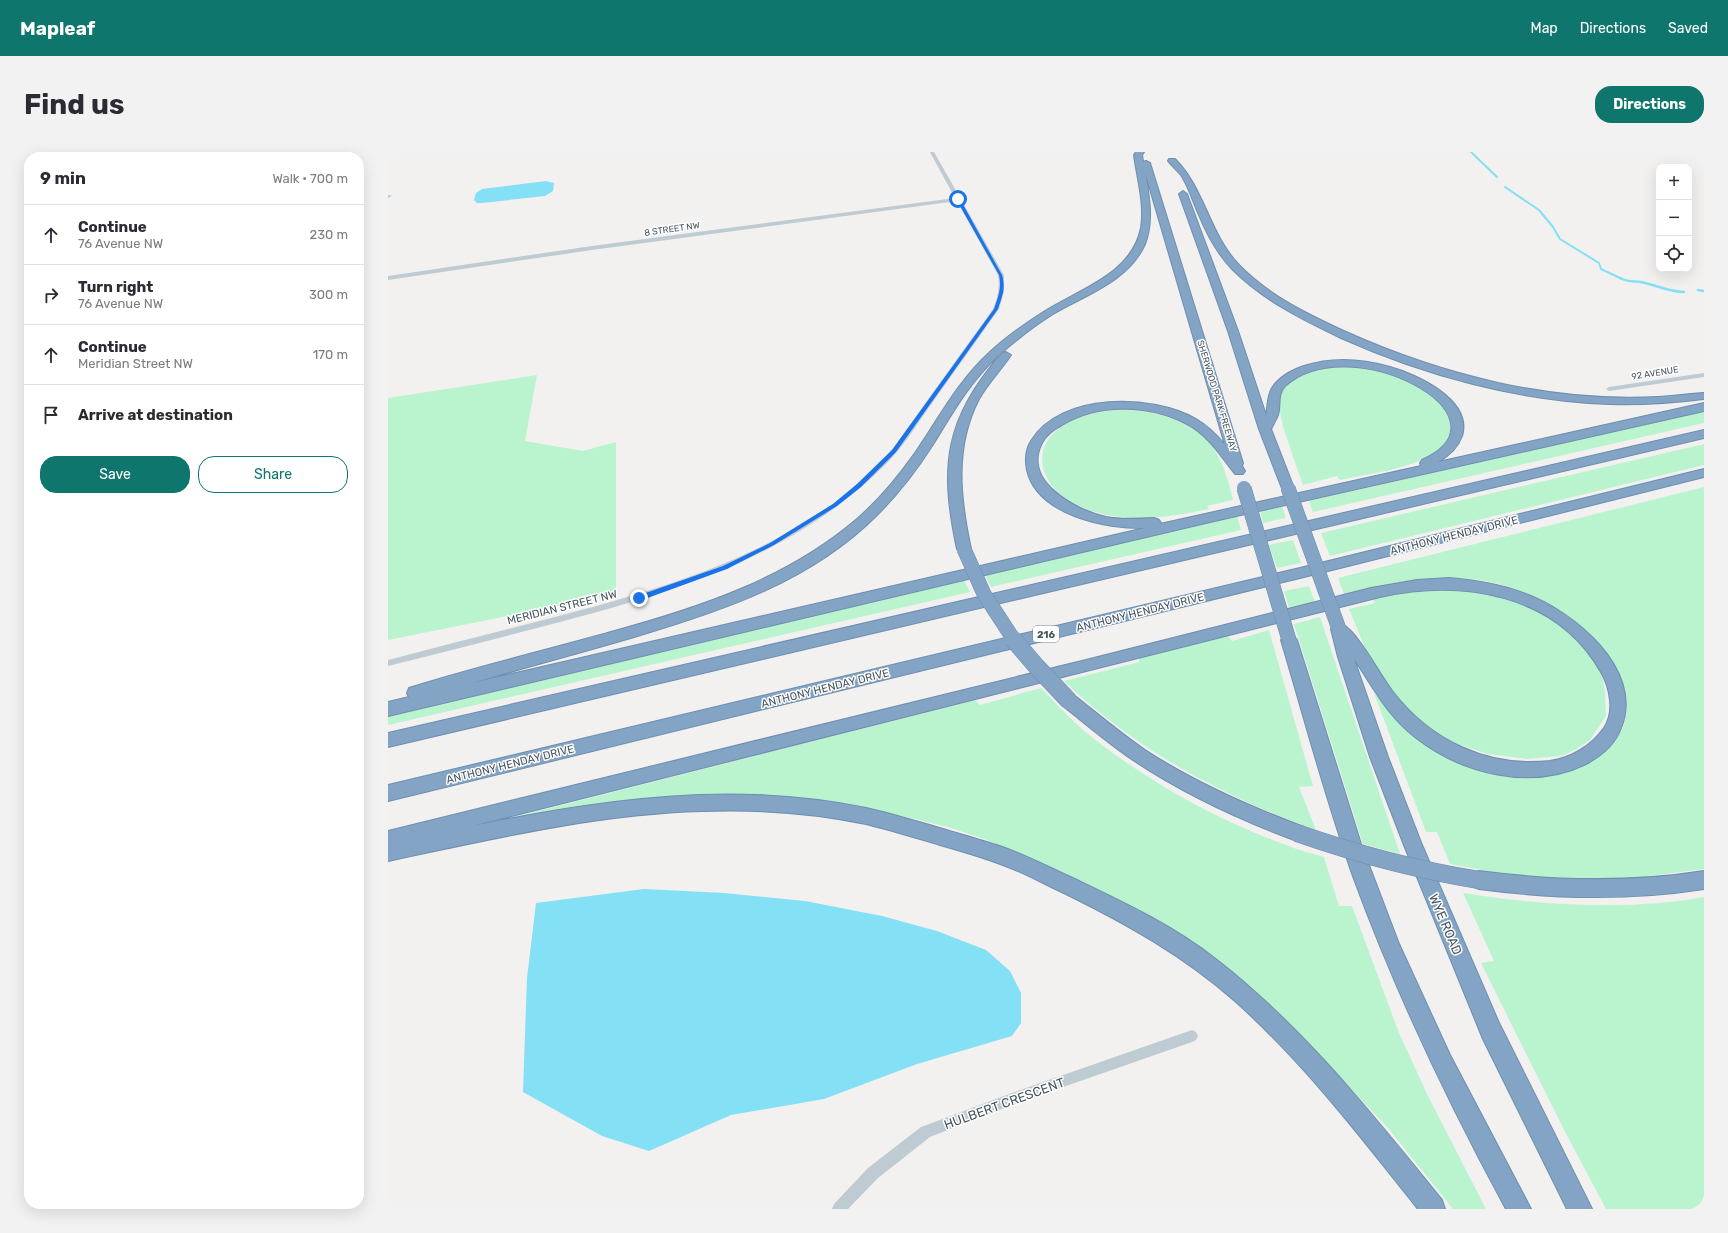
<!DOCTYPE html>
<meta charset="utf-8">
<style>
body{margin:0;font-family:Rubik,sans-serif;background:#f2f2f3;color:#2b2b33}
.controls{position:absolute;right:12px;top:12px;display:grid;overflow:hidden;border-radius:8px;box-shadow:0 4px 16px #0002}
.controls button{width:36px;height:36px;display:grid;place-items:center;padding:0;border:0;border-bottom:1px solid #e1e1e2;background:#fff;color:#2b2b33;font:20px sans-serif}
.stop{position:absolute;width:12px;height:12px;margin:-9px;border:3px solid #1a73e8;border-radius:50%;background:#fff}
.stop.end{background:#1a73e8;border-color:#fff;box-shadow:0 1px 4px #0008}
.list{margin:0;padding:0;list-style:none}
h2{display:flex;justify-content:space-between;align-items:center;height:52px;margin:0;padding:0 16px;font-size:17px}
h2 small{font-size:13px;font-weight:400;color:#7c7c81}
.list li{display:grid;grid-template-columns:26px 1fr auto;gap:12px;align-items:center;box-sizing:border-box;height:60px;padding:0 16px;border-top:1px solid #e1e1e2}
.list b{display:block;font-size:15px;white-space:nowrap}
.list p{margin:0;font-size:13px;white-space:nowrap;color:#7c7c81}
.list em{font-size:13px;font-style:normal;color:#7c7c81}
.actions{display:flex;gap:8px;padding:12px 16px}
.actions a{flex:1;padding:9px 0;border:1px solid #0f766e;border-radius:16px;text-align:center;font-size:14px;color:#0f766e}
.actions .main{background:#0f766e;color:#fff}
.icon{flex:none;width:22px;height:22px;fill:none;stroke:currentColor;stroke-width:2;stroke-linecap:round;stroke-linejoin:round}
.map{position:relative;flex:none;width:1316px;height:1057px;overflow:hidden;border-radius:16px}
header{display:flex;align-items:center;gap:24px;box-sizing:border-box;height:56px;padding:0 20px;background:#0f766e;color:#fff}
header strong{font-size:19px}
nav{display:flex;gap:22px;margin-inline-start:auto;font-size:14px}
.intro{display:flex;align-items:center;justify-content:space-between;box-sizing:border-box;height:96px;padding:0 24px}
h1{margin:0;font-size:28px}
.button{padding:10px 18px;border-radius:16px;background:#0f766e;color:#fff;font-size:14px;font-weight:700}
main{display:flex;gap:24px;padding:0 24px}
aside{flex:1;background:#fff;border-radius:16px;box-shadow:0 4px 16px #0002}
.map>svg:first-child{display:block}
.green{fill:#baf4cf}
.water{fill:#83e0f5}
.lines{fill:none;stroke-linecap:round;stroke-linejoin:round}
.stream-far1{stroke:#83e0f5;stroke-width:2}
.stream{stroke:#83e0f5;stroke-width:2.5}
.motorway-casing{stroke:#6e8fb0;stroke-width:2}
.minor{fill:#bfcbd3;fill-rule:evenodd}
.motorway{fill:#83a4c4;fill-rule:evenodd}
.motorway-bridge-far1-casing{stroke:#6e8fb0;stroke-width:15;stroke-linecap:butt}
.motorway-bridge-casing{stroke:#6e8fb0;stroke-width:18;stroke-linecap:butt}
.motorway-bridge-far1{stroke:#83a4c4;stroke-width:14}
.motorway-bridge{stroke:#83a4c4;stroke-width:17}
.route{fill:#1a73e8}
.labels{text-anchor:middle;stroke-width:3;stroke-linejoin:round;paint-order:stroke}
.far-street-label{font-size:9px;fill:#465460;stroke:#fff}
.shield{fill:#fff;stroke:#7e8790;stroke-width:1}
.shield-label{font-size:10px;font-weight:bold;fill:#465460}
.street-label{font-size:11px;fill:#465460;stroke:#fff}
.near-street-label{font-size:13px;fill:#465460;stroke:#fff}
</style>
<header>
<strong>Mapleaf</strong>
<nav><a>Map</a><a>Directions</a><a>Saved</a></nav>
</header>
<div class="intro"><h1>Find us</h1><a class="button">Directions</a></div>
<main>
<aside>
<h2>9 min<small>Walk · 700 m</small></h2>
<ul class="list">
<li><svg class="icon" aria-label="ahead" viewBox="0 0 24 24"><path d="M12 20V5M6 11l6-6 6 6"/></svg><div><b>Continue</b><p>76 Avenue NW</p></div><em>230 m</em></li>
<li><svg class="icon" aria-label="right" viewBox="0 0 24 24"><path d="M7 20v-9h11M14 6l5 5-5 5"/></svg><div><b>Turn right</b><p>76 Avenue NW</p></div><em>300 m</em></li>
<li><svg class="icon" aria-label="ahead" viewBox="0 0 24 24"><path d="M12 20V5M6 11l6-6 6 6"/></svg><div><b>Continue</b><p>Meridian Street NW</p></div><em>170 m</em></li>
<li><svg class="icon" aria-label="arrive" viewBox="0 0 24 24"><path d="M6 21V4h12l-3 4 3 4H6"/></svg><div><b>Arrive at destination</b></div></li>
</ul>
<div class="actions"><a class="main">Save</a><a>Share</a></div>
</aside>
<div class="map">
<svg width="1316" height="1057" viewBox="0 0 1316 1057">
<rect width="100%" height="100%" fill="#f3f0f0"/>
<path class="green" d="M953,214l34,3 27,8 36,22 14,25c-2,5 -2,13 -5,17 -18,27 -77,32 -107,39l-3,-4 -34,9c-5,-14 -10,-28 -14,-41 -13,-36 -19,-63 27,-74 8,-2 17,-3 25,-4z
M149,223l-12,66 58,10 33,-9v152l-228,46v-242z
M737,258c39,1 81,15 97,54 5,12 8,24 11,36l-26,6 2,3c-37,8 -77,14 -114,3 -12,-4 -26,-10 -35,-18 -23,-20 -25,-49 1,-67 19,-13 42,-17 64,-17z
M1316,259v12l-391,89 -4,-11z
M1316,292v21l-374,91 -9,-23z
M1316,335v382l-62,8 -51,3 -66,-2 -75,-14 -13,-32h-11l-52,-139 21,24 53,37 117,18c84,-25 74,-94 17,-144 -22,-19 -49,-33 -77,-42 -54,-17 -108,-4 -161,8l-6,-16z
M894,354l4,12 -23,5 -3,-12z
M849,364l4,14 -250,57 -7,-14z
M905,388l8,23 -24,5 -8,-23z
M575,426l7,14 -582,133v-10z
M921,434l6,16 -26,6 -5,-17z
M1037,436l72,5 49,21 27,21 22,26 7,15 3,15 1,25 -16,24 -15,10 -14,6 -34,3 -39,-5 -37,-12 -28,-18 -19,-17 -32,-42 -23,-56 26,-6 -4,-6z
M932,465l5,15 75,222 -37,-10 -69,-220z
M881,478l44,156 -14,1 17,43c-92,-33 -182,-81 -252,-149l75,-19v-6l88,-21 5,6z
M653,536c18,19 36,38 57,54 56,43 122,79 188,103 12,5 25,8 38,12l15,49h13l47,127 29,63 58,113h-33l-65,-81 -73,-77 -185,-142 -65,-36 -81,-34 -36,-12 -54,-13 -43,-8 -87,-8 -296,31 507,-129 5,5z
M1075,741c75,12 166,18 241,4v312h-98l-43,-81 -82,-165 13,-2z"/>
<path class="water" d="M158,29l8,2 -1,8 -8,5 -63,7h-5l-3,-3 2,-7 6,-4z
M256,737l80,4 81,8 77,15 55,15 49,19 24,21 11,22v30l-9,13 -95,28 -93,35 -93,16 -82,36 -47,-15 -79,-44 4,-114 9,-75z"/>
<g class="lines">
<path class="stream-far1" d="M1083,0l26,25
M1117,35l34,23 14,17 7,12 39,24 2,6 21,10"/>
<path class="stream" d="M1232,126c7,4 14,3 21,4 15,3 28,10 43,10
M1310,138l6,1"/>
<defs>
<path id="motorway" d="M748,0h8l-2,3 1,7 3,-1 4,2 93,300 -1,3 3,5 -2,3h-8c-14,-18 -28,-40 -48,-50 -38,-20 -89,-21 -125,1 -8,4 -16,10 -20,18 -20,38 33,67 64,74 15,3 32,2 48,1l5,2 2,3 -1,1 261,-58 -1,-3 2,-3c97,-44 -72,-133 -137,-74 -8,8 -4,20 -7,29 -2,5 -5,10 -7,14l23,59 -1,3 -5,1 -5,-1 -24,-62 -31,-98 -49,-137 4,-3 4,3 51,137 28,84c2,-9 1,-19 6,-27 7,-11 20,-18 32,-22 28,-9 58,-7 86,1 26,7 83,33 72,69 -4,11 -13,20 -24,26l266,-59v8l-494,111 -822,194v-14l21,-5 -2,-4 2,-5c66,-21 135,-37 202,-56 88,-24 176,-53 246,-113 22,-19 41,-42 58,-66 24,-35 43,-72 75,-101 17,-16 36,-29 55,-41 35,-22 87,-37 96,-83 4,-24 -4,-50 -7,-73zM757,20l80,273c-8,-10 -17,-19 -29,-26 -44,-25 -135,-27 -165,22 -5,8 -6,19 -4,29 10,45 79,59 118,58l-673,155c54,-16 108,-30 162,-46 88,-26 178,-56 244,-123 21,-21 38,-43 54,-68 20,-32 38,-65 67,-91 17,-15 35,-29 54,-41 32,-19 76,-33 92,-70 9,-23 4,-49 0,-72z
M781,7h6c30,30 34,75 64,106 30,31 68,49 107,67 96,43 205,71 312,65 15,-1 31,-3 46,-4v6c-32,4 -63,6 -95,5 -91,-3 -185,-29 -268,-66 -40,-19 -78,-38 -109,-69 -15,-16 -25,-34 -33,-54 -6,-13 -10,-28 -18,-40 -4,-5 -9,-9 -13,-14z
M618,200l5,3c-10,15 -23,28 -32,44 -25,48 -19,99 -8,150l-2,3 -5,2 -5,-2 -2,-3c-18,-84 -12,-130 45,-196z
M1316,278v8l-1316,309v-14z
M1316,317v8l-404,101 -912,223v-16l912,-217z
M1061,426c26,2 50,6 74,15 49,17 122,76 98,135 -6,17 -20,28 -35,36 -55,27 -124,10 -171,-27 -29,-23 -41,-49 -61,-78l34,98 34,88 77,178 93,186h-25l-84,-170 -79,-194 -34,-88 -32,-100 -7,-28 3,-4c3,-1 6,-2 9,0 15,7 38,52 50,67 38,49 95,76 157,69 21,-3 41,-15 54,-33 11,-16 6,-40 -3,-56 -45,-79 -139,-93 -221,-75l-908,229c75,-15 150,-28 227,-31 55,-2 113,2 167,13 23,5 46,12 70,19 23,7 46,13 69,21 25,9 48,21 72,32 48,23 97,46 140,80 87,68 156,155 225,240l3,9h-27c-57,-72 -114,-146 -183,-208 -51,-45 -108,-77 -169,-107 -18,-8 -35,-18 -53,-25 -24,-10 -48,-17 -73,-24 -24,-7 -49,-15 -74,-21 -53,-11 -109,-15 -164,-13 -106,3 -210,28 -314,50v-30l698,-171 285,-72 46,-8z
M901,482l5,2 3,4 64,204 38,100 51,111 81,154h-25c-58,-107 -110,-216 -152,-330 -28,-78 -49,-159 -73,-239l3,-4z
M681,542l6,2c23,18 45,37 70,54 49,32 103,56 159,77l2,6 -2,6 -7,2c-57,-21 -113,-47 -164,-81 -24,-16 -47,-36 -70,-54l-2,-5 2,-5z
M1091,719c76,10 149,12 225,0v18c-76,12 -149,10 -225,0l-7,-3 -3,-6 3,-6z"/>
</defs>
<use href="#motorway" class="motorway-casing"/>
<path class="minor" d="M542,0h4l70,123v17l-5,17c-23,32 -46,65 -69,97 -14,20 -27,41 -44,58 -88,89 -208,127 -326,158 -57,15 -115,30 -172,44v-6c56,-15 112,-29 167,-43 122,-32 255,-71 339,-170l99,-138c5,-12 7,-22 5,-34l-41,-74 -365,49 -204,30v-4l204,-30 363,-48z
M0,43h2l2,1 -4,2z
M1316,221v4l-95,14 -3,-2 3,-2z
M804,878l4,2 2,4 -2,4 -4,2 -180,63 -82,32 -52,41 -30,31h-16l2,-5 34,-36 53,-41 91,-34z"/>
<use href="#motorway" class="motorway"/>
<defs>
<path id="motorway-bridge-far1" d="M856,336l45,152
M900,336l51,141
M576,397l20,45 30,46"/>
<path id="motorway-bridge" d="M625,487l23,27 33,35
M909,681c60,21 120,37 182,47"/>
</defs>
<use href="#motorway-bridge-far1" class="motorway-bridge-far1-casing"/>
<use href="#motorway-bridge" class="motorway-bridge-casing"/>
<use href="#motorway-bridge-far1" class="motorway-bridge-far1"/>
<use href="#motorway-bridge" class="motorway-bridge"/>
</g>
<path class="route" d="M568,47h4l42,76c4,13 0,22 -4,34l-102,143 -35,35 -24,19 -63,39 -47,24 -85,31h-5v-4l86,-30 47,-23 63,-39 24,-20 35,-34 102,-141c4,-12 8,-21 5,-34z"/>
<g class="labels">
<g class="far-street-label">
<text transform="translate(284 77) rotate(-8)" y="3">8 STREET NW</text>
<text transform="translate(1267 221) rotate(-9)" y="3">92 AVENUE</text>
<text transform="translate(829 244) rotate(73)" y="3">SHERWOOD PARK FREEWAY</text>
</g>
<rect class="shield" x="645" y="474" width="26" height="16" rx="3"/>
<g class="shield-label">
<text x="658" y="486">216</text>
</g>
<g class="street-label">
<text transform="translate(1066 383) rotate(-14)" y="4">ANTHONY HENDAY DRIVE</text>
<text transform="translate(174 455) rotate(-14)" y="4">MERIDIAN STREET NW</text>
<text transform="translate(752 460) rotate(-14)" y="4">ANTHONY HENDAY DRIVE</text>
<text transform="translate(437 536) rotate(-14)" y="4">ANTHONY HENDAY DRIVE</text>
<text transform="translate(122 612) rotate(-14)" y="4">ANTHONY HENDAY DRIVE</text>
</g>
<g class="near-street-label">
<text transform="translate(1058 772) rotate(67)" y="5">WYE ROAD</text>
<text transform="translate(616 951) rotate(-20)" y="5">HULBERT CRESCENT</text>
</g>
</g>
</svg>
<div class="controls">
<button>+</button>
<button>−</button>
<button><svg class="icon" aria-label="locate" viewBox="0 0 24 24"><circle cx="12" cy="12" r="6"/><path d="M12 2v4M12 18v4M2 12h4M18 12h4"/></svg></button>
</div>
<div class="stop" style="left:570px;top:47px"></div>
<div class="stop end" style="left:251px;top:446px"></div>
</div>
</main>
